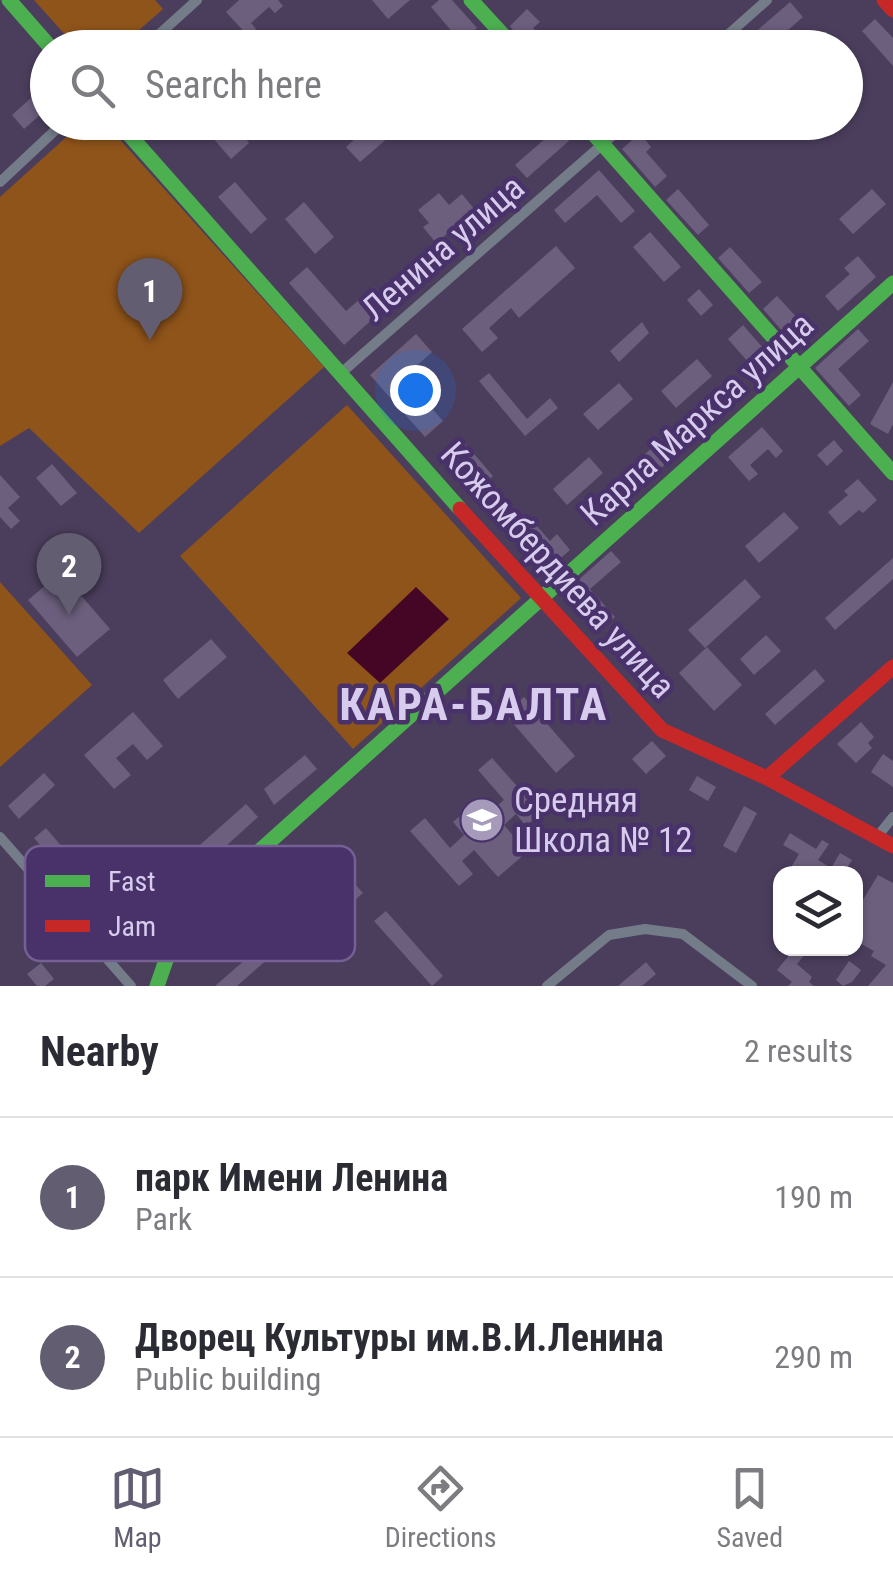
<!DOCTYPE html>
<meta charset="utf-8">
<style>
body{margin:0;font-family:"Roboto Condensed",sans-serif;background:#f2f2f3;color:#2b2b33}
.controls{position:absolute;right:30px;bottom:30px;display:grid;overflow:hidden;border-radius:20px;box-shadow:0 2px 8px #0004}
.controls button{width:90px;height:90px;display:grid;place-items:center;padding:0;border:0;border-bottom:2px solid #e1e1e2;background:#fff;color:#2b2b33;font:50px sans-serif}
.you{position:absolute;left:415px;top:390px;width:35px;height:35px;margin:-25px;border:8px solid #fff;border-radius:50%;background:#1a73e8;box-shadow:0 0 0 15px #1a73e833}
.badge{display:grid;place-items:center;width:65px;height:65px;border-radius:50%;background:#625d70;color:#fff;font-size:32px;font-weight:700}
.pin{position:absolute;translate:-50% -82px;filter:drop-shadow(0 2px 5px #0008)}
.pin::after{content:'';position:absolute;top:52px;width:35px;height:30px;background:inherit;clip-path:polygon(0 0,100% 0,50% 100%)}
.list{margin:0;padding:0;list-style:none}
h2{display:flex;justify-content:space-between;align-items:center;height:130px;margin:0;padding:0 40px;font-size:42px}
h2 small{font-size:32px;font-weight:400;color:#7c7c81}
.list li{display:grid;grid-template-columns:65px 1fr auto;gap:30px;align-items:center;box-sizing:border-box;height:160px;padding:0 40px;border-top:2px solid #e1e1e2}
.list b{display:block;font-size:38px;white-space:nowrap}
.list p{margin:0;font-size:32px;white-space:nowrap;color:#7c7c81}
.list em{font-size:32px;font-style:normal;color:#7c7c81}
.icon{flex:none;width:55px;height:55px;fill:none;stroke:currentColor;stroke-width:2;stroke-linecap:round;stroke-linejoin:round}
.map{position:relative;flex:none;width:893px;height:986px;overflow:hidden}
.search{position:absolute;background:#fff;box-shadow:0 2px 8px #0004;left:30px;right:30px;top:30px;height:110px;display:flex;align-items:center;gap:25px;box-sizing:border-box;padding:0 35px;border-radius:55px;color:#7c7c81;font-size:38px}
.sheet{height:450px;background:#fff}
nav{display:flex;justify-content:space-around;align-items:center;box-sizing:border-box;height:140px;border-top:2px solid #e1e1e2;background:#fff;font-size:28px;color:#7c7c81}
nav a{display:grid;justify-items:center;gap:5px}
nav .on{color:#625d70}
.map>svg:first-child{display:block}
.green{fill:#8f541a}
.water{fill:#450625}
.building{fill:#6b5f7d}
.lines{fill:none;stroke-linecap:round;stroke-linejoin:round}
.street{stroke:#737c88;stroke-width:10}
.fast{stroke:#4caf50;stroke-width:15}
.jam{stroke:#c62828;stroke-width:15}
.labels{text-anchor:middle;stroke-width:9;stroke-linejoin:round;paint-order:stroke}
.street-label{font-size:35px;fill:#d7ccee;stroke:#49316a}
.poi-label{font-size:35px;fill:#d7ccee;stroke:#49316a;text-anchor:start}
.district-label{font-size:45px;font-weight:bold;letter-spacing:2.5px;fill:#d7ccee;stroke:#49316a}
.key{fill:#49316a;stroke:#746092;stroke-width:2.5}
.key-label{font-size:28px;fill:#d7ccee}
</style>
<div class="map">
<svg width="893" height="986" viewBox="0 0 893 986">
<rect width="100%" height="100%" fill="#4b3e5d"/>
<path class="green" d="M34,0h121l8,9 -43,38h-44z
M83,122l22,1 219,244 -185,166 -110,-105 -29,18v-249z
M347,405l174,193 -168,151 -173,-193z
M0,582l92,103 -92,82z"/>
<path class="water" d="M416,587l33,32 -69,64 -33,-30z"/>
<path class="building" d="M239,0h39l5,6 -8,7 -6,-6 -18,16 5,6 -8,7 -22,-24z
M372,0h38l-22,19z
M439,0h13l25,28 -16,14 -30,-35z
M790,2l13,15 -24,21 6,6 -4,4h-17l-12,-13z
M527,9l13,13 -7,6 20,20h-27l-16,-22z
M875,19l18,19v28l-31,-35z
M41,89l7,8v11l-24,21 -12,-14z
M199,122h33l17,21 -18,16z
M374,122h14l8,9 -36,31 -14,-15z
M534,122h22l15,17 -44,39 -12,-13 32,-28z
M640,133l11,14 -5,5 21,24 -12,11 -33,-38z
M599,170l36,41 -14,12 -24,-28 -32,28 -11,-13z
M235,182l32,37 -16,15 -33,-37z
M678,189l31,36 -11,10 -32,-35z
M872,189l14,15 -33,30 -14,-15z
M439,193l10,12 13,-11 13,16 -39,33 -13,-16 6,-4 -11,-13z
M304,202l30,35 -19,17 -30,-35z
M650,232l31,35 -17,15 -31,-35z
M556,246l19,22 -56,50 -8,-10 -22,20 9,10 -16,14 -20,-23z
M730,247l32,35 -13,11 -31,-35z
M858,256l18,21 -38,34 -13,-15 25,-22 -6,-6z
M307,267l39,44 28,-24 15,17 -45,41 -55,-62z
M699,289l14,16 -12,11 -14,-16z
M777,296l23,25 6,-6 12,14 -21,19 -34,-39z
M642,322l7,11 -30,29 -9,-11z
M743,325l35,40 -23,20 -14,-16 8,-6 -21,-24z
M858,329l11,12 -31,28 23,26 -12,11 -34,-38z
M416,334l16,18 -28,25 39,44 -18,16 -55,-62z
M697,359l15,17 -36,32 -15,-17z
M489,373l38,46 23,-21 8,10 -33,28 -46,-55z
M893,382v42l-5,10 -18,-10z
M619,383l14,16 -35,31 -15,-16z
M704,406l10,11 -19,17 -10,-12z
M762,427l21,24 -7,7 -8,-9 -18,16 8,9 -9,7 -21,-24z
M666,435l15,15 -36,32 -14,-15z
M834,440l9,11 -16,15 -10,-11z
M463,441l30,35 -16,14 -30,-35z
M589,457l14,16 -36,32 -14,-16z
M52,464l25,29 -16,13 -25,-28z
M0,475l20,22 -12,11 12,13 -9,8 -11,-12z
M858,479l19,21 -14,13 -4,-3 -19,16 -12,-14 20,-17 -4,-4z
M784,512l15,16 -40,35 -14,-17z
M529,517l21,24 7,-7 13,16 -23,20 -34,-39z
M611,551l10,11 -31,27 25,28 -14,12 -34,-39z
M893,558v21l-58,51 -10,-12z
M61,572l49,57 -33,28 -49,-57z
M745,579l16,18 -56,51 -17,-18z
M766,635l15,16 -27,24 -14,-16z
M211,639l16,18 -49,42 -15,-19z
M707,647l35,38 -28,26 -35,-38z
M815,669l10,12 -50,44 -10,-11z
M524,697l51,59 -19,17 -51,-59z
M133,712l30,34 -16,14 -14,-16 -17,14 15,17 -17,14 -30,-34z
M861,722l13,15 -6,6 4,5 -16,15 -19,-19z
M652,741l14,15 -20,18 -14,-15z
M883,754l10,7v26l-22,-15z
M305,755l12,14 -43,36 -10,-16z
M492,758l49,55 -15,13 -10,-12 -12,11 23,27 -29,25 -24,-27 -12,11 11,13 -14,12 -49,-55 15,-13 25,30 14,-13 -11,-13 28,-24 11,12 12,-10 -26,-30z
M44,773l11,12 -36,34 -11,-13z
M697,776l19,11 -8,14 -19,-11z
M246,804l12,13 -54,49 -12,-14z
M744,806l13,7 -21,40 -13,-7z
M46,828l49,58 -12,10 -49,-58z
M790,833l26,16 6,-9 7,4 -11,16 13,8 9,-15 12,7 -9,14h-22l-8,-5 -3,5h-23l12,-20 -16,-9z
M878,875l15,8v103h-25l18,-21 -15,-9 3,-5 -18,-10v-23l5,-8 -3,-2z
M353,882l10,11 -65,57 -10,-11z
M386,911l57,65 -11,10 -58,-65z
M277,932l9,11 -49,43h-22z
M795,948h15l-13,16 15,13 -3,5 5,4h-26l4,-4 -15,-12z
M849,961l12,9 -9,12 -9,4 -7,-6z
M646,962l10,12 -14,12h-24z
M41,963l13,16 -9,7h-8l-10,-12z"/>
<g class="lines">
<path class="street" d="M144,48l53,-48
M713,48l54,-48
M0,182l64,-60
M340,374l288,-252
M0,837l131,149
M877,837l16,-20
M547,986l62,-51 36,-6 38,5 69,52"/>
<path class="fast" d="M9,0l42,48
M471,0l44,48
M118,122l342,387
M583,122l310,351
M157,986l22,-63 714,-640"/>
<path class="jam" d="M884,0l9,10
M460,509l202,221 105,48 126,68
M767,778l126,-111"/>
</g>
<defs>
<symbol id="school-disc" viewBox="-11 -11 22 22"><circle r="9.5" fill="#a69abb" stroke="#49316a"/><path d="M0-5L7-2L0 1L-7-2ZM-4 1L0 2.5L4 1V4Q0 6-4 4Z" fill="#fff"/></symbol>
</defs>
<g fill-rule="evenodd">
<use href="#school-disc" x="457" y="795" width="50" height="50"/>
</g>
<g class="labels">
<g class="street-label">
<text transform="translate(443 248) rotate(-41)" y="12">Ленина улица</text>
<text transform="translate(697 419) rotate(-42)" y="12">Карла Маркса улица</text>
<text transform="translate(558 570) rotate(48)" y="12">Кожомбердиева улица</text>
</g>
<g class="poi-label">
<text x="514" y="812">Средняя<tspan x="514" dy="40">Школа № 12</tspan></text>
</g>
<g class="district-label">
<text x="474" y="720">КАРА-БАЛТА</text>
</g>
</g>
<rect x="25" y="846" width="330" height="115" rx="15" class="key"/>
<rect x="45" y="875" width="45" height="12" fill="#4caf50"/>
<rect x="45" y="920" width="45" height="12" fill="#c62828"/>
<g class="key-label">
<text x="108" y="891">Fast</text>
<text x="108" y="936">Jam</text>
</g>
</svg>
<div class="controls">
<button><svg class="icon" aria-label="layers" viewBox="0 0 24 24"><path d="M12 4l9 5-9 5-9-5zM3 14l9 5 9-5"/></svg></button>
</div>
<div class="you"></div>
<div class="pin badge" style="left:150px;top:340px">1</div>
<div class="pin badge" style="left:69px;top:615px">2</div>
<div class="search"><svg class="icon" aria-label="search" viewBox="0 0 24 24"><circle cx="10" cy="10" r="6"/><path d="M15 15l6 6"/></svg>Search here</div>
</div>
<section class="sheet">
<h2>Nearby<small>2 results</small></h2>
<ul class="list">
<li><span class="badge">1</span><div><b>парк Имени Ленина</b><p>Park</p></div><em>190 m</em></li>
<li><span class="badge">2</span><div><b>Дворец Культуры им.В.И.Ленина</b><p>Public building</p></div><em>290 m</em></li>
</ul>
</section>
<nav>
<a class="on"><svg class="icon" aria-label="map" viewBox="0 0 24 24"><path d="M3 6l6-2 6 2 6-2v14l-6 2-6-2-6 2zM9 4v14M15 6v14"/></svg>Map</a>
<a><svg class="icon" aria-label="directions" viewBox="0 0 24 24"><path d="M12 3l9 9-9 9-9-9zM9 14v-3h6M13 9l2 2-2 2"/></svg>Directions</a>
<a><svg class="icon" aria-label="saved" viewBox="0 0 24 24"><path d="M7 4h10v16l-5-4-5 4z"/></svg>Saved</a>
</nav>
